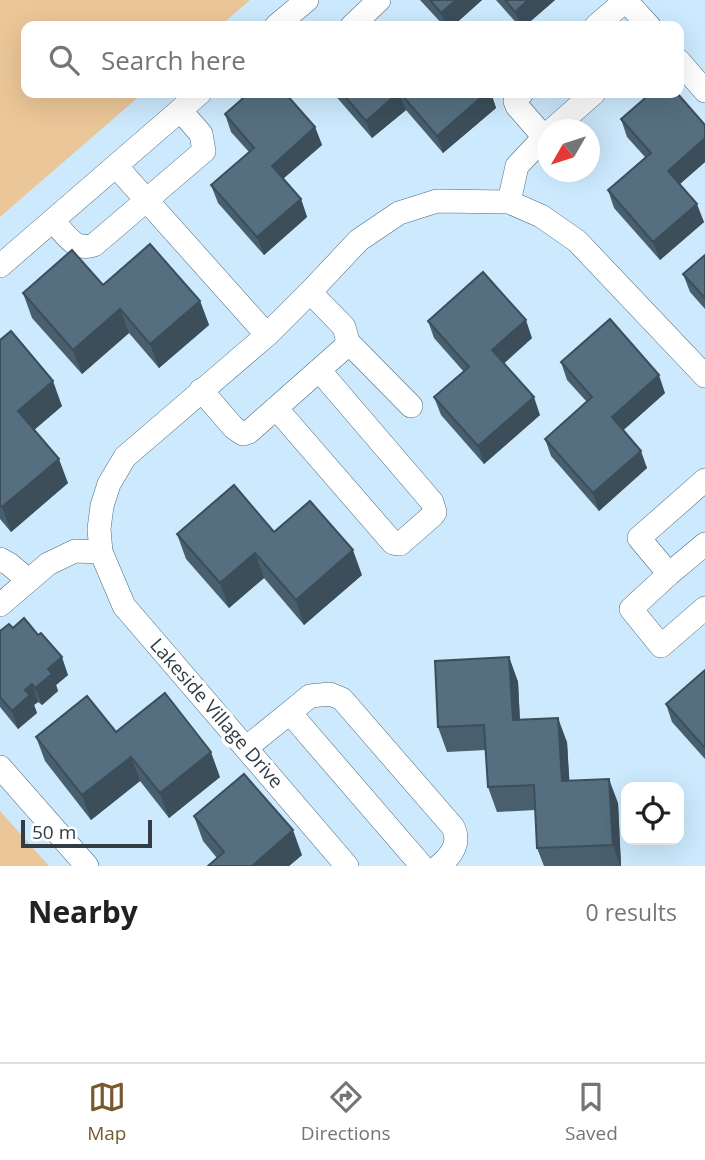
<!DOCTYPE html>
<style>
body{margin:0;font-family:"Open Sans",sans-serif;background:#f6f6f6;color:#202124}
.controls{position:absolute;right:21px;bottom:21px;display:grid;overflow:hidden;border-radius:14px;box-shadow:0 7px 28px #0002}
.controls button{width:63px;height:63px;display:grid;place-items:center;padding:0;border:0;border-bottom:2px solid #e0e0e0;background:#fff;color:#202124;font:35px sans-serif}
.compass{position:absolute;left:537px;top:119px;width:63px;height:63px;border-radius:50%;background:#fff;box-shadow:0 7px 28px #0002;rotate:231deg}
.scale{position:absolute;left:21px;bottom:18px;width:131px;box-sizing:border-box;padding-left:7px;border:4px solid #313c44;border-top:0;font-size:19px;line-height:24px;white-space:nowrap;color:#313c44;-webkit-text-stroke:5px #fff;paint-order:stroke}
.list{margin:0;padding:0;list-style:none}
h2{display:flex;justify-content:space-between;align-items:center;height:91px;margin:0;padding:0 28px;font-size:30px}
h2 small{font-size:23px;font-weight:400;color:#757577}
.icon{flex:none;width:38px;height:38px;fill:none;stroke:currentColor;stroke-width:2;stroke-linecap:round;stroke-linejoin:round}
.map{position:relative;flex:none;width:705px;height:866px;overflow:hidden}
.search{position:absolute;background:#fff;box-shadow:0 7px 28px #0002;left:21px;right:21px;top:21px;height:77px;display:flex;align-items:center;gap:18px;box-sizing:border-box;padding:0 24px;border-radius:14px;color:#757577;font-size:26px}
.sheet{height:196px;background:#fff}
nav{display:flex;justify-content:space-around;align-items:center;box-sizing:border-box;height:98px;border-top:2px solid #e0e0e0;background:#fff;font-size:19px;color:#757577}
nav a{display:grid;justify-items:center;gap:4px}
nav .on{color:#78592e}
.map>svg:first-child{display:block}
.green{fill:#ebc698}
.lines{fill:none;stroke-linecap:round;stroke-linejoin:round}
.minor-casing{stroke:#50697b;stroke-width:24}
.minor{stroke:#fff;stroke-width:23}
.wall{fill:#495f6e}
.shaded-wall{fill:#3c4e5a}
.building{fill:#556f80;stroke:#3c4e5a;stroke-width:2}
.labels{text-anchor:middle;stroke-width:7;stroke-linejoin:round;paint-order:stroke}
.street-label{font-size:19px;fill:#313c44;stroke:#fff}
</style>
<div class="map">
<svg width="705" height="866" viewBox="0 0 705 866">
<rect width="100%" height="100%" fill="#cce9fd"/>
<path class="green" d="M0,0h250l-30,26h-194v67h117l-143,124z
M0,811l49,55h-49z"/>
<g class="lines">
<defs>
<path id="minor" d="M625,0l24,26
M276,26l31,-26
M352,26l27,-26
M596,26l30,-26
M679,61l26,30
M522,93l-7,8 2,5 27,31
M552,130l42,-37
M116,166l151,169
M509,202l8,-36 31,-33
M53,221c13,13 21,31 41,24l110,-94 -3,-17 -21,-24
M0,266l200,-173
M348,342l63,64
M201,390l33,38 9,6 6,-2 95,-84 4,-6 -4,-15 -34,-35
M276,408l117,135 7,1 32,-28 3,-4 -3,-10 -113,-132
M705,480l-66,58 30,36 -38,35 30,37 44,-38
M0,559l9,5 19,16
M669,574l36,-30
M0,605l48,-41 27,-13 26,1
M290,713l132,153
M246,748l64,-52 20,-2 12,5 111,128c8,16 -2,29 -14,39
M0,767l87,99
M347,866l-223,-260 -23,-54 -2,-23 3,-23 7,-22 16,-27 142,-122 43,-43 49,-52 40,-27 38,-12 72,1 32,14 36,25 128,135"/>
</defs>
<use href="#minor" class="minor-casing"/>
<use href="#minor" class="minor"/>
</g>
<path class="wall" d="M420,0h62l-29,26h-9z
M496,0h59l-30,26h-6z
M333,93h158l5,15 -53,45 -37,-43 -34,28z
M225,114l90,13 7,18 -39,34 18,20 6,18 -43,38 -46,-52 -7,-18 38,-33 -18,-20z
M621,119l84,43 -25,22 24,38 -44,38 -46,-52 -6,-18 37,-33 -18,-20z
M705,255v54l-15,-17 -7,-18z
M103,285l97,16 9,24 -50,43 -30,-35 -47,41 -50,-56 -9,-25z
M428,321l104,17 -28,25 36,52 -56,49 -43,-49 -7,-18 30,-25 -30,-34z
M0,340l62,66 -28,24 34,53 -57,49 -11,-13z
M561,362l104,31 -42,37 24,38 -48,43 -48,-55 -6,-17 42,-37 -20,-22z
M274,532l88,43 -58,50 -40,-47 -35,30 -43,-49 -9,-25z
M13,628l55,47 -12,10 2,6 -16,14 -4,-3 -4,3 3,8 -19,16 -18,-22v-76z
M509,657l9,25 2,38 47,22 2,39 49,22 3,63h-77l-7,-18 -2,-38 -38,2 -9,-25 -2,-37 -39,2 -9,-25z
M705,670v89l-33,-37 -6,-18z
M116,732l104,45 -51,41 -29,-37 -49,39 -46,-59 -9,-24z
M194,816l108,39 -13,11h-81l9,-8 -14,-17z"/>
<path class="shaded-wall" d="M456,0h26l-29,26h-7l-5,-13z
M528,0h27l-30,26h-4l-6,-14z
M398,93h1l7,17 -34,28 -6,-17z
M486,93h5l5,15 -53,45 -6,-17z
M315,127l7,18 -44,38 -6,-17z
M705,138v24l-31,27 -6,-18z
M301,199l6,18 -43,38 -7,-18z
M697,204l7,18 -44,38 -7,-18z
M200,301l9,24 -50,43 -9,-24z
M120,309l9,24 -47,41 -9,-24z
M526,320l6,18 -33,30 -7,-18z
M659,375l6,18 -47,42 -6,-18z
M53,381l9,25 -35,30 -9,-25z
M534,397l6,18 -56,49 -6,-18z
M641,451l6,17 -48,43 -6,-18z
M59,459l9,24 -57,49 -9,-25z
M353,550l9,25 -58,50 -8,-25z
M255,553l9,25 -35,30 -9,-25z
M62,657l6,18 -12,10 2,6 -16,14 -7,-17 13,-19z
M509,657l9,25 3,63 -8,-25z
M32,684l6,18 -4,3 3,8 -19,16 -6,-18 13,-21z
M558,718l9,24 4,64 -9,-25z
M211,752l9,25 -51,41 -9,-25z
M131,757l9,24 -49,39 -9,-25z
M609,779l9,24 3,63h-1l-7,-21z
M293,830l9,25 -13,11h-37z"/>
<path class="building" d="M430,0h26l-15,13z
M505,0h23l-13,12z
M249,93h36l30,34 -43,39 29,33 -44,38 -46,-52 43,-37 -29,-34z
M342,93h56l-32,28z
M400,93h86l-49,43z
M651,93h26l28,32v13l-37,33 29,33 -44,38 -45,-52 43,-37 -30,-34z
M150,244l50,57 -50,43 -30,-35 -47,41 -50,-57 49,-43 31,35z
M705,255v43l-22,-24z
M483,272l43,48 -34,30 42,47 -56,49 -44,-49 35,-30 -41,-46z
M610,319l49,56 -47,42 29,34 -48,42 -48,-54 47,-42 -31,-35z
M11,331l42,50 -35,30 41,48 -57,48 -2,-2v-165z
M234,485l40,47 36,-31 43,49 -57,50 -41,-47 -35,30 -43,-49z
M24,618l14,17 3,-2 21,24 -14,12 4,5 -17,14 -3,-4 -7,6 5,5 -18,16 -12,-14v-66l9,-7 4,4z
M509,657l4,63 45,-2 4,63 47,-2 4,66 -76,3 -3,-63 -46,2 -4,-62 -46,2 -3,-66z
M705,670v78l-39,-44z
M165,693l46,59 -51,41 -29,-36 -49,38 -46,-58 51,-41 29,36z
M244,774l49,56 -41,36h-44l16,-14 -30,-36z"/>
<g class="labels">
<g class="street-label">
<text transform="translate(217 713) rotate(49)" y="7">Lakeside Village Drive</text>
</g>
</g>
</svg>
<div class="controls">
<button><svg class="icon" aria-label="locate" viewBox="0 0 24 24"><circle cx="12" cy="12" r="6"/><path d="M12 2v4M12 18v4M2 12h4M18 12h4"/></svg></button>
</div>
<svg class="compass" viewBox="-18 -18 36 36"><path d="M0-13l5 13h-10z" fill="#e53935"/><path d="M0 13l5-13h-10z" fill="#757577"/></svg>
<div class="scale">50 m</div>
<div class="search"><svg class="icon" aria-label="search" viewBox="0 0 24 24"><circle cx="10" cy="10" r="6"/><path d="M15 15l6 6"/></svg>Search here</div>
</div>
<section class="sheet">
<h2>Nearby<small>0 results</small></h2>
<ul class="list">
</ul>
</section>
<nav>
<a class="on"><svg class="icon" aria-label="map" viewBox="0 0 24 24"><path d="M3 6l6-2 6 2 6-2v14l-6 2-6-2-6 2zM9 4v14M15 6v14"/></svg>Map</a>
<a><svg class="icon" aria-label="directions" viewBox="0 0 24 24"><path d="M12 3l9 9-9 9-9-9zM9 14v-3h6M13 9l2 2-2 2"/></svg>Directions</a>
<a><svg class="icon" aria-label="saved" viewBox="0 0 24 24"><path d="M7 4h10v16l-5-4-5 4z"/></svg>Saved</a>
</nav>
